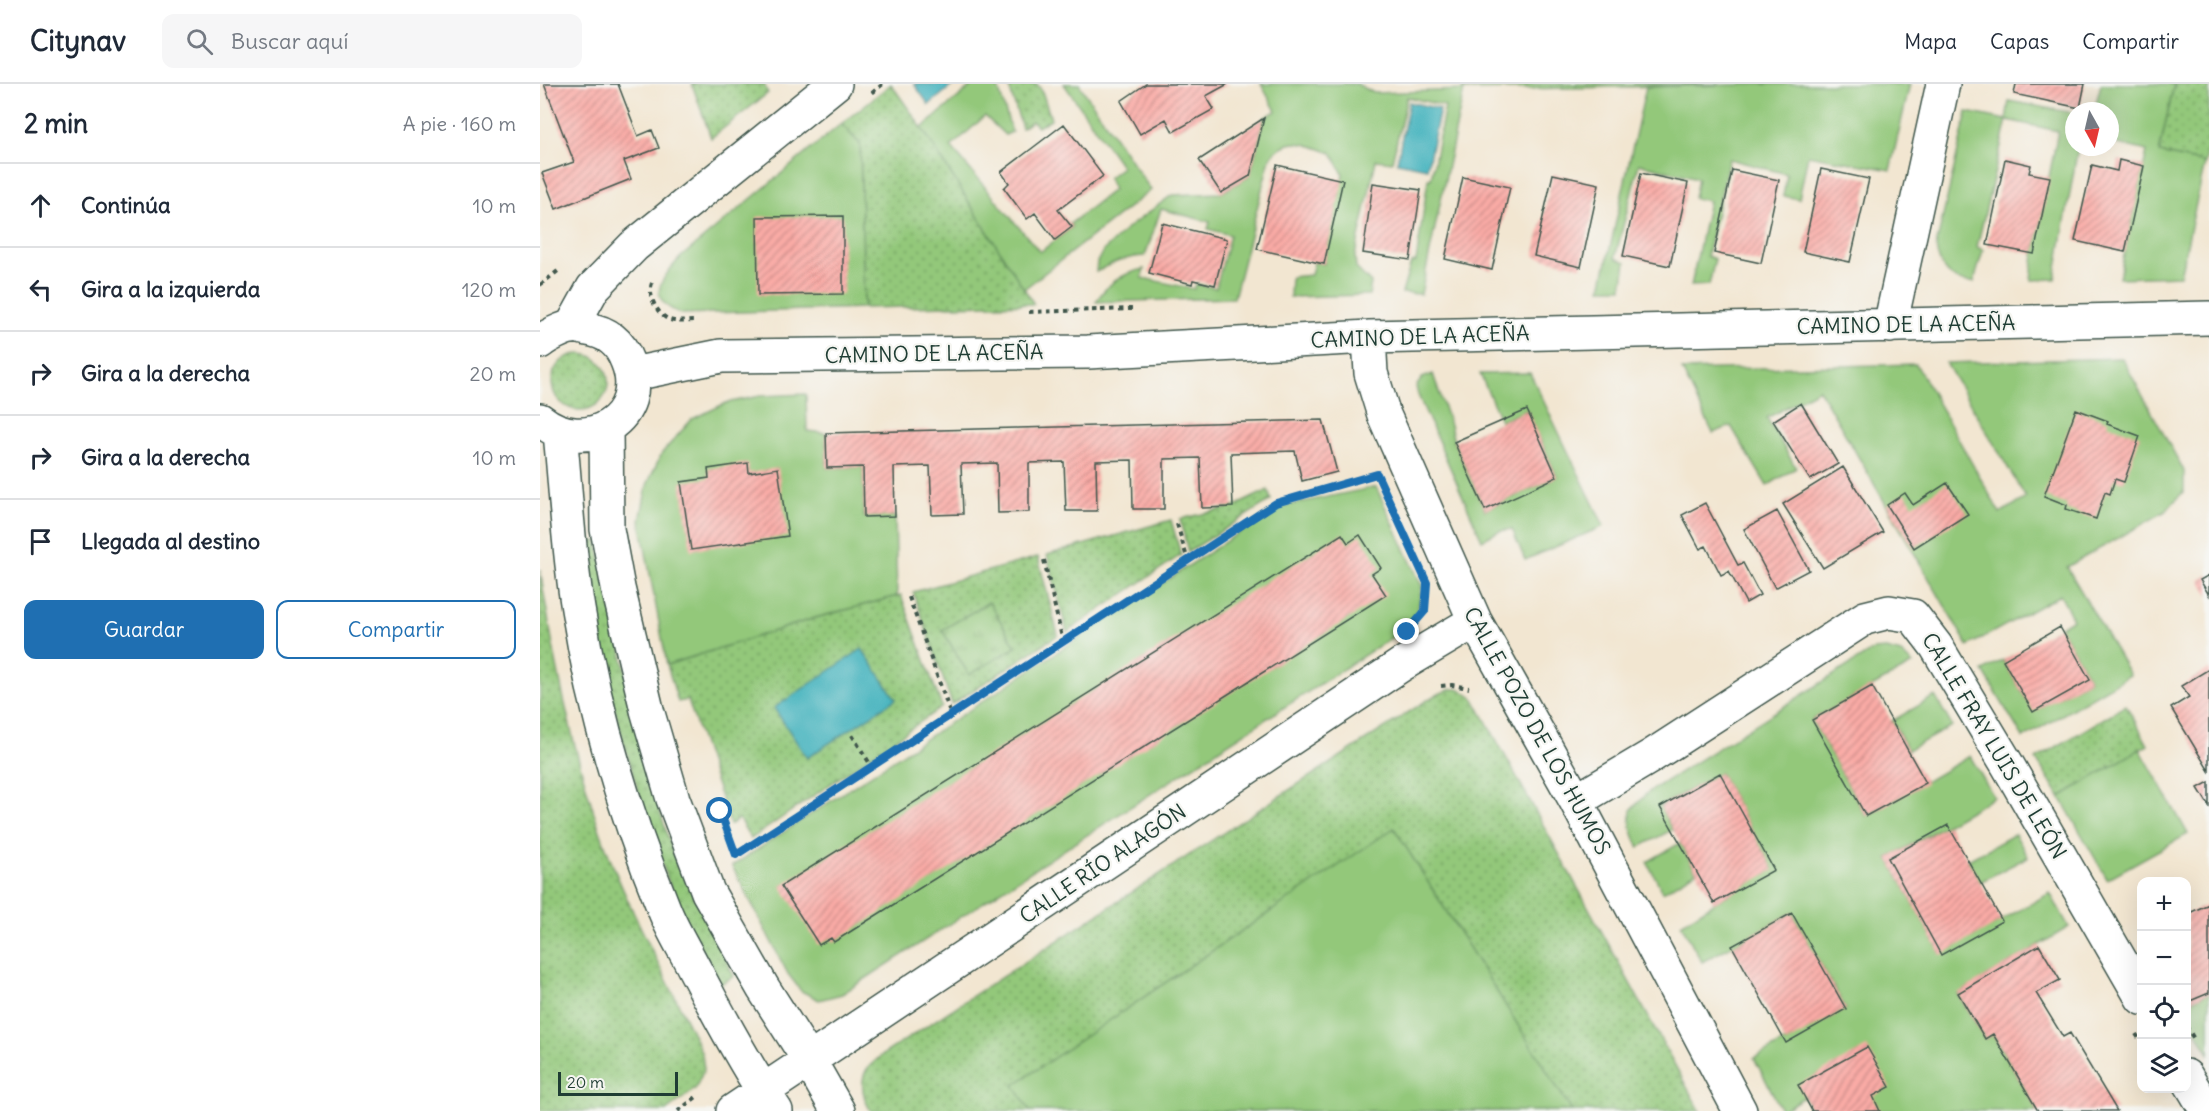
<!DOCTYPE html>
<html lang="es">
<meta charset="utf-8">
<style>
body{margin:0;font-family:Delius,sans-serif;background:#f6f6f7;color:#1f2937}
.controls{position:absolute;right:18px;bottom:18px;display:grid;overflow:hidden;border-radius:12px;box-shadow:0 6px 24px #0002}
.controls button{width:54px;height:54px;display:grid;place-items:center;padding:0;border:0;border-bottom:2px solid #e0e1e3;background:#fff;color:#1f2937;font:30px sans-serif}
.compass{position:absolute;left:1525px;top:18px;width:54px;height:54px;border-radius:50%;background:#fff;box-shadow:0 6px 24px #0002;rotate:172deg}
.scale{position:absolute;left:18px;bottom:15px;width:120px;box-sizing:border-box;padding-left:6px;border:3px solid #1f3d34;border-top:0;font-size:16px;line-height:21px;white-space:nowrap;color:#1f3d34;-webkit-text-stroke:4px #f6f6f2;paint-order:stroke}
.stop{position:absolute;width:18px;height:18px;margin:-14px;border:4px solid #1f6fb2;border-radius:50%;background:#fff}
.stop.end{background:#1f6fb2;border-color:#fff;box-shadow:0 2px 6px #0008}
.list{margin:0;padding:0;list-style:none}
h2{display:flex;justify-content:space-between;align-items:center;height:78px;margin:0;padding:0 24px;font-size:26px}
h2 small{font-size:20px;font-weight:400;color:#747a83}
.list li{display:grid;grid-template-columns:39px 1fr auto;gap:18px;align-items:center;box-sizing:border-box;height:84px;padding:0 24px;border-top:2px solid #e0e1e3}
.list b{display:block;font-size:22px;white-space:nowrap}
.list em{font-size:20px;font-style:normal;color:#747a83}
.actions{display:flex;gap:12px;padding:18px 24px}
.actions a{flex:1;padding:14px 0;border:2px solid #1f6fb2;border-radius:12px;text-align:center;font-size:21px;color:#1f6fb2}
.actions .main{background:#1f6fb2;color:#fff}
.icon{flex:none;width:33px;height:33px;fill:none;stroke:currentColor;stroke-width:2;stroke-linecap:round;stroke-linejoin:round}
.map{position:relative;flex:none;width:1669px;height:1027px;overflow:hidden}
header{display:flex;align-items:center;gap:36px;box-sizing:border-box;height:84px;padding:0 30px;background:#fff;border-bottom:2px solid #e0e1e3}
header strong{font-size:28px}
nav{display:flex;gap:33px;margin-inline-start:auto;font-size:21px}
.search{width:420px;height:54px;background:#f6f6f7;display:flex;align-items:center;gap:15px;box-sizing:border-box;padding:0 21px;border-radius:12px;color:#747a83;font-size:22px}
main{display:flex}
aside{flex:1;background:#fff}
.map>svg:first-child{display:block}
.grass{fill:url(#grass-dots);stroke:#598257;stroke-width:1.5}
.park{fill:url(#park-tufts);stroke:#598257;stroke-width:1.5}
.garden{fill:#93c87a;stroke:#598257;stroke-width:1.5}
.water{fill:#44b3be;stroke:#327879;stroke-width:1.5}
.building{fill:url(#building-hatch)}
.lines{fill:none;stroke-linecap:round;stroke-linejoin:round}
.minor-casing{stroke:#3f564c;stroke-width:36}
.path{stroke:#3f564c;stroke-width:4;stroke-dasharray:4.5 4.5;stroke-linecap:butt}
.minor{stroke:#fff;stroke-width:33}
.route{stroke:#1f6fb2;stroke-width:8}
.labels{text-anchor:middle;stroke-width:4.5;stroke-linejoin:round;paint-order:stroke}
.street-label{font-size:21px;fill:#1f3d34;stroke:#f6f6f2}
</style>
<header>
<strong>Citynav</strong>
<div class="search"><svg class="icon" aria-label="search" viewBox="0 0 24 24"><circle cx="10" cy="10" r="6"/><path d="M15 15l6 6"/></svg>Buscar aquí</div>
<nav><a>Mapa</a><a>Capas</a><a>Compartir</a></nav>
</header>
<main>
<aside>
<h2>2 min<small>A pie · 160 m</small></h2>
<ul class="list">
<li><svg class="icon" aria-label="ahead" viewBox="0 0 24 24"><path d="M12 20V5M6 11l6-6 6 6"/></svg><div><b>Continúa</b></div><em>10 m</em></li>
<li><svg class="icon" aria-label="left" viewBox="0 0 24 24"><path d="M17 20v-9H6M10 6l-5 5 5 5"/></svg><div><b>Gira a la izquierda</b></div><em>120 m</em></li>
<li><svg class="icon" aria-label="right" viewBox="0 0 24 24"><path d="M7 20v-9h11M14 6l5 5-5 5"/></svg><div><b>Gira a la derecha</b></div><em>20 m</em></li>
<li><svg class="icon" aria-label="right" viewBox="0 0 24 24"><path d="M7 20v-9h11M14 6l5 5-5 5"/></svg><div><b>Gira a la derecha</b></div><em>10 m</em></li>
<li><svg class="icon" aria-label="arrive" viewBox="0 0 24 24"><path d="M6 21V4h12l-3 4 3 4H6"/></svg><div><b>Llegada al destino</b></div></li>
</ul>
<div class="actions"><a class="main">Guardar</a><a>Compartir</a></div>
</aside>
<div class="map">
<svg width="1669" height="1027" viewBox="0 0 1669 1027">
<defs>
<pattern id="grass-dots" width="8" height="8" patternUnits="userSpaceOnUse" patternTransform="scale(1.5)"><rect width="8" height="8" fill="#93c87a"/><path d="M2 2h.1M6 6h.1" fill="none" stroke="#77a465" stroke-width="1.8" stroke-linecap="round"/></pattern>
<pattern id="park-tufts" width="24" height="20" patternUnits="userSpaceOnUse" patternTransform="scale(1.5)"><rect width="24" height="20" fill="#93c87a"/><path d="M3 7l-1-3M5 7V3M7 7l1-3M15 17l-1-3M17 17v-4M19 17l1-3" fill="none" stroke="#77a465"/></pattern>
<pattern id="building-hatch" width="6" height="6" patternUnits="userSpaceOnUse" patternTransform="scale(1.5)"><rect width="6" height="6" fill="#faaba6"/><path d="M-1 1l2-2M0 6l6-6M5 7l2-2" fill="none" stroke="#ca8c88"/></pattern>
</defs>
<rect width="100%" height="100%" fill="#f6f6f2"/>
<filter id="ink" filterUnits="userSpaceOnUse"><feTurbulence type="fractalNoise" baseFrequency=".0167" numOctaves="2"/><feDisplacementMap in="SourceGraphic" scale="12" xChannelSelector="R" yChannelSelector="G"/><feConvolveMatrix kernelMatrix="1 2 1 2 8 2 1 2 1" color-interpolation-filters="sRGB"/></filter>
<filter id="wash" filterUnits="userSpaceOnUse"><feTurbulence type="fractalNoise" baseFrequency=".008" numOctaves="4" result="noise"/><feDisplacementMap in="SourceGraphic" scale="24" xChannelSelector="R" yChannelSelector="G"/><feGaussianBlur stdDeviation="1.35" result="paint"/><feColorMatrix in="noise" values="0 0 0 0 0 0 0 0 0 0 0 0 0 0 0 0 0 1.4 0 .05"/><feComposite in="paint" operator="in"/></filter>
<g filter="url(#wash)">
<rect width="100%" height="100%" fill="#f2e6d1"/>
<path class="grass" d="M152,0h72l4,9 -57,45z
M351,0l31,44 112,176 -170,4 -4,-164 -19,-20z
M468,0h29l5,7 9,28 -13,8 -6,-6 -10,7z
M921,0h257v1l-254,5z
M1634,0h35v61l-4,18 -46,-10z
M12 298a28 28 0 1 1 56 0a28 28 0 1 1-56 0Z
M728,406l3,10 -83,52 -8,-33 53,-12z
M631,436l10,35 -114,77 -20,-77z
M57,457l52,235 25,81 60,119 -13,8c-14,-26 -29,-51 -42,-77 -14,-30 -23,-63 -34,-94 -28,-88 -52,-180 -64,-271z
M498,473l20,78 -106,69 -39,-112z
M0,485c14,89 31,176 60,262 26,77 69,148 102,223l2,16 -9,19 -29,22h-126z
M361,511l41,112 -191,132 -12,-20 -9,6 -42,-125 -10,2 -11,-37 148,-47z
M910,605h10l14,10 226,412h-829c-8,-12 -12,-29 -4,-42 4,-5 11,-10 15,-14l550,-358z
M1586,621l22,40 -88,52 -24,-38z"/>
<path class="park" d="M449,518l27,45 -47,28 -27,-45z"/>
<path class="garden" d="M434,0h23l15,48 -7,3 -20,-19 -34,31 89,105 32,-25 -2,-3 43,-34 -5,-12 14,-11 -58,-83h15l72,106 -127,99 -102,-161z
M721,0h96l17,9 90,-3 -43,204 -19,-1 9,-30 5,-1 12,-83h3l14,-73 -38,-9 -15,65 -16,-2 -21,96 1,12 15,15 -2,12 -79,2 1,-20 20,-2 3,-13 10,2 19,-90 -11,-21c-25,-8 -43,-20 -62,5l-36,140 -138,4c11,-19 27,-29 48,-33l-2,9 52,11 2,-5 20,4 14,-53 -22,-6 2,-7 -49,-13 -16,47c-19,1 -33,7 -49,16l1,-10 6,-11 27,-25 42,-31 49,-2 29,-17 14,-58 12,-7z
M1226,0h144l-20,86 -82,-15 -9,44 -16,-3 4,-22 -58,-15 -22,97 8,3 -6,26 -18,1 18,-85 -15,-3 4,-20 -59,-14 -24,94 11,4 -4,26h-21l45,-201z
M1561,0h73l-15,69 46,10 -25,113 -61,2 28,-127 -37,-9v-31h-16z
M1469,17l65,12v34h4l-23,132 -24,1 3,-26 24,-123 -51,-11 -30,127 6,3 -9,32c-23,1 -36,-14 -38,-36l31,-134 39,8z
M301,40l19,20 4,164 -182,6c-38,-14 -21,-36 -1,-57z
M1582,274l62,113v20l-18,20 -99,56 63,108 -107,63 -40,-67 20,-11 30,51 57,-31 -30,-53 13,-8 -13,-24 -92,51 -149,-257 -52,29 29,50 -29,18 -36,-60 -18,7 -31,-63 234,-6 84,149 26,-15 -80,-135z
M990,289l74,153 -79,34 -13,-31 -13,2 -17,9 -64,-145 -2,-8 6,-9 11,-4 17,51 4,17 31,68 72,-33 -30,-67 -26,11 -21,-47z
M266,310l1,37 19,2 1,35 36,-1 1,50 31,-1 2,80 -82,22 -148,47 -27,-144 7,-36 15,-32 30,-34 34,-16 34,-7z
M836,403l46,99 -4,23 -13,20 -563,365 -23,6 -18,-9 -13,-17 -56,-108 546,-359z
M1346,565l15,4 12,11 -101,56 54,96 104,-60 24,41 -106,61 53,96 109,-61 19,34 -111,67 27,45 8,-5 45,77h-226l-8,-14 -22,14 -28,-53 92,-49 -54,-96 -90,49 -21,-38 33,-21 59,-34 -53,-96 -60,33 12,24 -33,17c-7,-13 -10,-22 -8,-37l16,-17 226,-143z
M1395,612l17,30 -44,24 -16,-29z
M1600,665l48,85 -81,45 -47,-82z
M854,744l178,283h-542l-16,-26z
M1475,750l13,23 -48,25 -12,-22z
M1140,759l16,29 -33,20 -16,-30z
M1669,909v61l-22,-39 -1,-12z"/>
<path class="water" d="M374,0h40l-25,21z
M869,18l31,7 -13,59 -30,-6z
M322,565l34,50 -89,59 -33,-50z"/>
<g id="blocks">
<path class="building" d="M4,0h74l20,52 14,-6 7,18 -35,13 7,18 -75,30 -14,-36 32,-11z
M606,0h82l-22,12 8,13 -41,23 -7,-13 -26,15 -19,-33z
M1476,0h69l-5,24 -66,-14z
M724,34l-14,58 -29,17 -22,-33z
M524,40l39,52 -45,34 14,17 -17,13 -20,-27 -8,6 -23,-31 5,-5 -8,-11z
M1465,75l26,6 -2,8 21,4 -16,77 -47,-9z
M1579,76l25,6 -19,86 -50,-11 17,-76 25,6z
M737,81l66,15 -19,84 -67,-15z
M1281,85l48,10 -19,83 -47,-10z
M1192,86l47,10 -18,83 -47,-10z
M1101,89l47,10 -18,83 -47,-10z
M1013,90l46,10 -18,83 -47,-11z
M923,93l47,10 -18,83 -47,-11z
M833,99l48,7 -11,70 -47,-7z
M303,132v78l-85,1 -1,-78z
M622,139l65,16 -12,46 -22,-5 -1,4 -43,-11z
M1261,319l37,61 -28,16 -37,-59z
M1536,325l32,12 -1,3 33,12 -16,46 -9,-3 -5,15 -5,-2 -9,27 -30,-10 1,-4 -23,-9z
M987,326l30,67 -72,33 -31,-68z
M783,336l14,52 -35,9 -7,-30 -64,2 2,54 -31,1 -2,-50 -36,1v50h-31l-1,-49 -36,1 1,50h-31l-2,-49 -35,1v49l-31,1 -1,-50 -36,1 2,50 -31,1 -2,-49 -36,1 1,49 -31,1 -1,-50 -36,1 -1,-35z
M208,379l1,10 29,-5 10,68 -97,14 -10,-68 28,-4 -1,-9z
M1303,383l40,65 -60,36 -40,-64z
M1407,399l21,31 -54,34 -27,-43 18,-12 8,12z
M1165,419l33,62 5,-2 17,32 -14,8 -17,-32 -8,4 -15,-29 -6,3 -18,-34z
M1237,427l32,59 -34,18 -31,-59z
M802,450l6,9 12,-8 21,33 -9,6 14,21 -541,340 -11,7 -3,-4 -12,7 -38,-59z
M1669,491v20l-9,-15z
M1520,543l30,53 -57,32 -30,-52z
M1669,585v102l-38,-63 18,-11 -8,-11z
M1332,602l54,97 -60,33 -54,-96z
M1180,689l54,97 -60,33 -54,-96z
M1669,698v24l-11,-18z
M1408,741l54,96 -61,34 -53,-97z
M1669,820v89l-19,8 -3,-8v-79z
M1252,829l54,96 -60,34 -54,-97z
M1499,861l21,35 -24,13 27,44 7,-4 47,78h-79l-45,-77 -8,5 -27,-46z
M1327,963l23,40 -17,9 7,15h-68l-14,-26z"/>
</g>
</g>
<g filter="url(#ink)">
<use href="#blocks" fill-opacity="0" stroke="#3f564c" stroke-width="1.5"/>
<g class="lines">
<defs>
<path id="minor" d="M32,242l21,-38 41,-42 201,-162
M1350,242l53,-242
M829,253l2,36 13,42 91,206 101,180 164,310
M0,258c6,-5 24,-15 33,-15 4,-1 10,1 14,2 20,3 33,13 40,32 23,56 -41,96 -87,59
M93,290l88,-18 367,-4 281,-15 840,-19
M66,344l1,101 11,59 29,122 26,89 35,93 55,96 46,72 29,51
M20,349c6,58 8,117 18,176 16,103 47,204 86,300 8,21 21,41 31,61 25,48 51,96 81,141
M1036,717l74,-44 215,-139 24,-6 24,4 23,30 71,118 135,234
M1646,992l21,35
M193,1027l668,-446 74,-44"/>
</defs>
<use href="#minor" class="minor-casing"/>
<path class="path" d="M332,9l11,-9
M112,199c-5,14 7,36 22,38 7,1 14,0 20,0
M0,201l18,-14
M489,228l103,-3
M637,440l11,37
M504,476l19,82
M369,513l42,118
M901,602l11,-1 17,3
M312,651l20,32
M195,768l1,3 541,-352 93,-27
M1646,942l8,13
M1596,950l6,9
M138,1027l21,-16"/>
<use href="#minor" class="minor"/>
</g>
</g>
<g class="lines" filter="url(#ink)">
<path class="route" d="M180,727l16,44 540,-352 101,-29 50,109 -2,28 -18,21"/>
</g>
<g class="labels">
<g class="street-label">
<text transform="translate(1366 241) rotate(-1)" y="7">CAMINO DE LA ACEÑA</text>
<text transform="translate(880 253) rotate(-2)" y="7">CAMINO DE LA ACEÑA</text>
<text transform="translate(394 270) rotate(-1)" y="7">CAMINO DE LA ACEÑA</text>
<text transform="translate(997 647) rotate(61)" y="7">CALLE POZO DE LOS HUMOS</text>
<text transform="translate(1454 662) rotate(59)" y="7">CALLE FRAY LUIS DE LEÓN</text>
<text transform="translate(563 780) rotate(-34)" y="7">CALLE RÍO ALAGÓN</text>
</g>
</g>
</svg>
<div class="controls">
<button>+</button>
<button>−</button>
<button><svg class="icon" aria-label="locate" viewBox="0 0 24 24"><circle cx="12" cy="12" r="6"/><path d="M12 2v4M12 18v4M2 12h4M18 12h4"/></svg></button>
<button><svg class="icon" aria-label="layers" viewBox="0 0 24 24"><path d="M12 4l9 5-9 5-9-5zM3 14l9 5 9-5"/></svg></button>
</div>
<svg class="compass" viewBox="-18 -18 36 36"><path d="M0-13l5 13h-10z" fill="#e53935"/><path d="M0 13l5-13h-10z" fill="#747a83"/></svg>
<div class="scale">20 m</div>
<div class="stop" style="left:180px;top:727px"></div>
<div class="stop end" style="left:867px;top:548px"></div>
</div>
</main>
